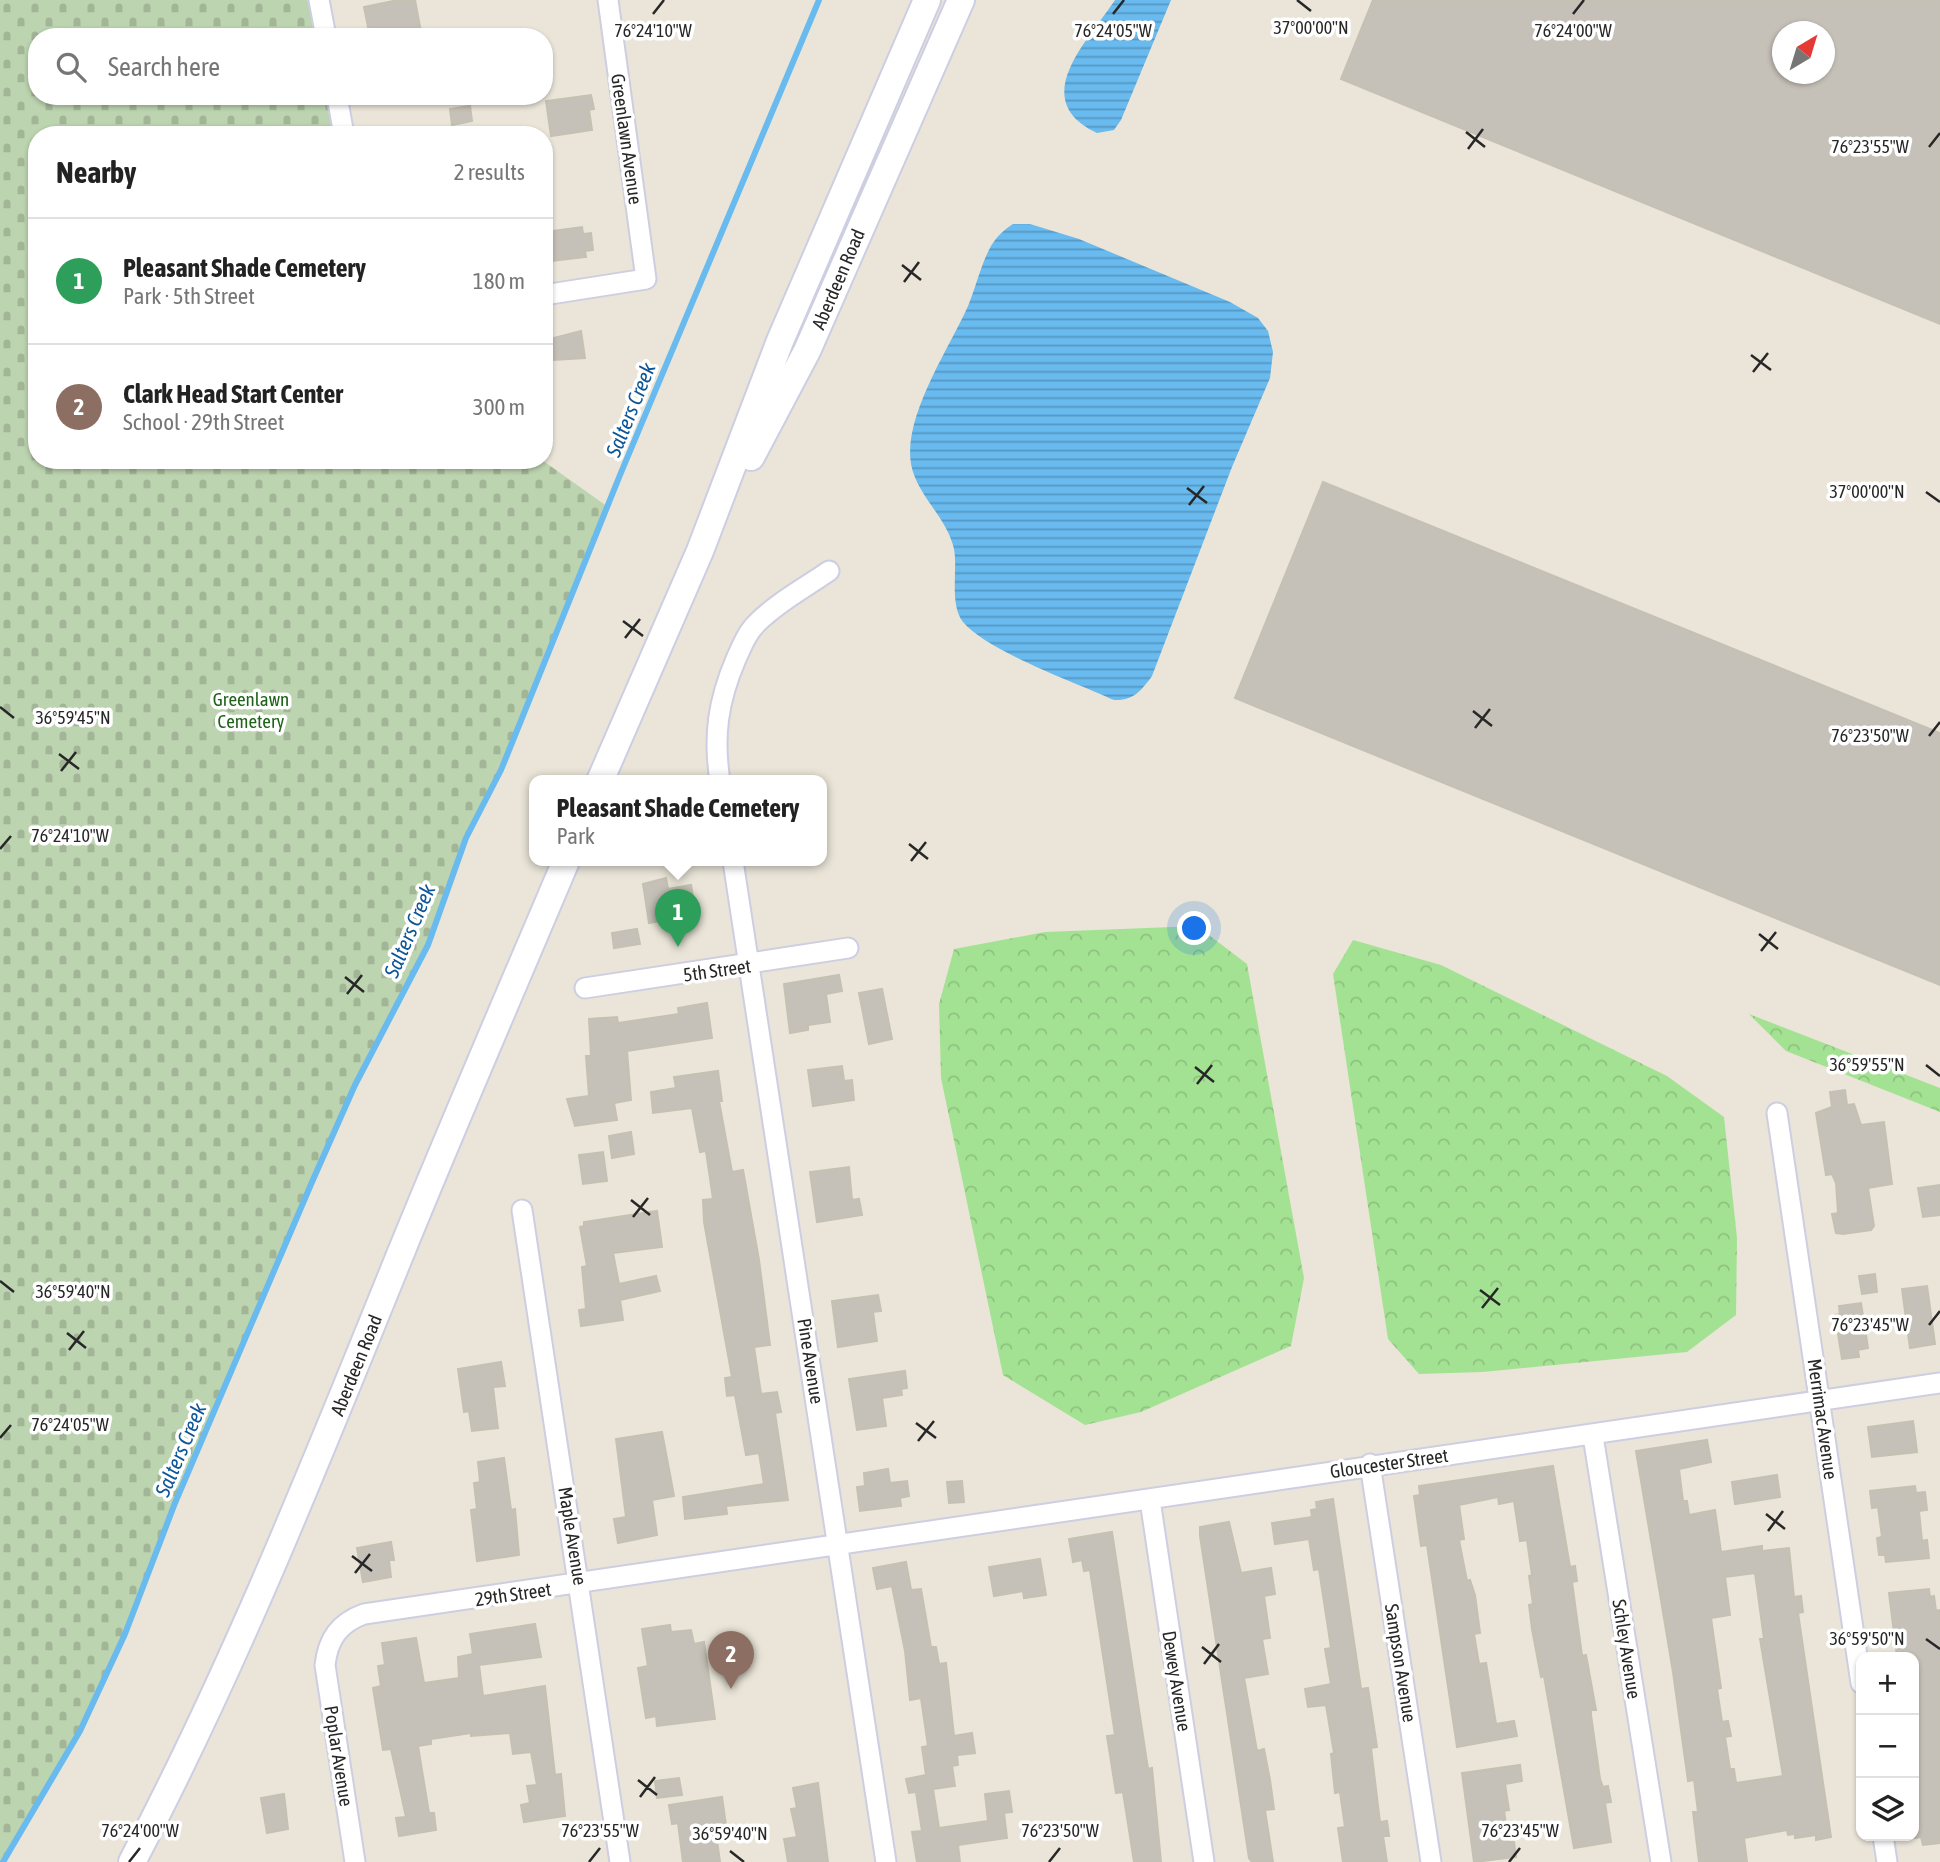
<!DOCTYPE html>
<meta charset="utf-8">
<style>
body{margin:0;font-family:"Asap Condensed",sans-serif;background:#f6f6f6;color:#222}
.controls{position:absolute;right:21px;bottom:21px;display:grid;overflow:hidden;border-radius:14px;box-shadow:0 2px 5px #0004}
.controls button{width:63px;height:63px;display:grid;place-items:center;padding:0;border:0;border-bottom:2px solid #e0e0e0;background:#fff;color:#222;font:35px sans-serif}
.compass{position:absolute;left:1772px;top:21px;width:63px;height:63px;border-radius:50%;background:#fff;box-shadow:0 2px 5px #0004;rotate:38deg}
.you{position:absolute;left:1195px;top:929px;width:24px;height:24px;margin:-18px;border:5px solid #fff;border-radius:50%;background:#1a73e8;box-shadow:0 0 0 10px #1a73e833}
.badge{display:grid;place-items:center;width:46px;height:46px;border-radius:50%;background:#2563eb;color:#fff;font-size:23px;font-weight:700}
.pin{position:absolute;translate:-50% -58px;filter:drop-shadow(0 2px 4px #0008)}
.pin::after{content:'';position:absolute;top:37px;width:24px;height:21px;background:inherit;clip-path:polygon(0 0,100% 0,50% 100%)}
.popup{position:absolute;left:529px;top:775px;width:298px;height:91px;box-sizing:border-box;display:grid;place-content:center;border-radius:14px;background:#fff;filter:drop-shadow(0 2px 5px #0005);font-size:23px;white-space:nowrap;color:#767676}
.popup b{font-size:26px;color:#222}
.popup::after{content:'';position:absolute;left:50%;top:100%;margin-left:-14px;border:14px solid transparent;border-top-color:#fff}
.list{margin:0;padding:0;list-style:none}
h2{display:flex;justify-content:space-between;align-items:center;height:91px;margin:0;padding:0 28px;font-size:30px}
h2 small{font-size:23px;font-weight:400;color:#767676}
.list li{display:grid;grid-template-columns:46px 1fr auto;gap:21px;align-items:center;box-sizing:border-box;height:126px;padding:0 28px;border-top:2px solid #e0e0e0}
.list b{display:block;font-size:26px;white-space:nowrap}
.list p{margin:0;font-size:23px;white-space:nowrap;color:#767676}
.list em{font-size:23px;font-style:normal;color:#767676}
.icon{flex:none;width:38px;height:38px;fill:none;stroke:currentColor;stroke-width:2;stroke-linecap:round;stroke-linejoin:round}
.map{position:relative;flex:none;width:1940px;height:1862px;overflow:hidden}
.search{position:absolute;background:#fff;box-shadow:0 2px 5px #0004;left:28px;top:28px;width:525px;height:77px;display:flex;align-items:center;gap:18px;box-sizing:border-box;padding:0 24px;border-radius:28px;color:#767676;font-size:26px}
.panel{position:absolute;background:#fff;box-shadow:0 2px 5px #0004;left:28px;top:126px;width:525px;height:343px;border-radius:28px}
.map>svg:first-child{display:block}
.forest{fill:url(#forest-crowns)}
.cemetery{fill:url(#cemetery-stones)}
.water{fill:url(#water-rules)}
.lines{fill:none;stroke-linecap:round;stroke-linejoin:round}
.stream{stroke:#68baef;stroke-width:6}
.building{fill:#c5c1b8;stroke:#c5c1b2;stroke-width:2;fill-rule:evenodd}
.street-casing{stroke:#cdcee1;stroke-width:23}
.secondary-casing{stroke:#cdcee1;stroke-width:30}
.street{stroke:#fff;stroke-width:19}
.secondary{stroke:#fff;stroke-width:26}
.ticks{fill:none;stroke:#272727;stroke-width:2.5}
.labels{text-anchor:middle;stroke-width:7;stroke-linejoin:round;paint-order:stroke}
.street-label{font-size:19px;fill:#272727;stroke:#fff}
.park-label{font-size:19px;fill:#1e6318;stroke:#fff}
.water-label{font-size:21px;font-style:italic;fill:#0c5596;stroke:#fff}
.ticks-label{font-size:18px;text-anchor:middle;fill:#272727;stroke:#fff;stroke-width:7;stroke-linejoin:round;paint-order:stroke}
</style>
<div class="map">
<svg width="1940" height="1862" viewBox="0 0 1940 1862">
<defs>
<pattern id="forest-crowns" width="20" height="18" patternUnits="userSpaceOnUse" patternTransform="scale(1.75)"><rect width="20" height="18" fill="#a4e293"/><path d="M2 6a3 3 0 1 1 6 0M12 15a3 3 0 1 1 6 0" fill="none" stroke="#8dc27f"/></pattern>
<pattern id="cemetery-stones" width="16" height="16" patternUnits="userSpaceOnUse" patternTransform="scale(1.75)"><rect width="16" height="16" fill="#bcd4af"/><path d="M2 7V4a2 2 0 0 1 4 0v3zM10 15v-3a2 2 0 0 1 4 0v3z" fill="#a2b697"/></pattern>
<pattern id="water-rules" width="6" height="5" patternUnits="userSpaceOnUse" patternTransform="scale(1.75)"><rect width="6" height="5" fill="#68baef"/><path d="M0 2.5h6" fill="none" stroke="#5697c2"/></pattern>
</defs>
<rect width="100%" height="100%" fill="#eae5d8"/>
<path class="forest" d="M1197,926l50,38 57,314 -13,68 -150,66 -56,13 -82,-50 -62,-297 -2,-74 15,-55 91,-17z
M1353,940l88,25 226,111 57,41 13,121 -1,77 -49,37 -204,20 -64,2 -31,-35 -55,-365z
M1749,1014l191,74v24l-154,-61z"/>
<path class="cemetery" d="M0,0h311l7,37h-281v59h291l7,39h-298v325h505l66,47 -43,100 -64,163 -35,68 -38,107 -73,140 -43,97 -137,321 -50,131 -45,97 -77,131h-3z"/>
<path class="water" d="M1115,0h56l-50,120 -7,10 -17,3c-70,-33 -10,-91 18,-133z
M1013,224h17l49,15 151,63 28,16 10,13 5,21 -3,26 -38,89 -80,209c-11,15 -19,25 -38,24 -37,-17 -127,-49 -151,-78 -14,-18 -5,-51 -9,-73 -7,-32 -37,-53 -43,-85 -8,-48 38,-115 57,-158 8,-19 13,-42 23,-60 6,-10 13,-16 22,-22z"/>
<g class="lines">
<path class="stream" d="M3,1862l77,-131 45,-97 50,-131 137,-321 43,-97 73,-140 38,-107 35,-68 119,-295 199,-475"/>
</g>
<path class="building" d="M398,0h17l7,37h-52l-6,-30z
M1373,0h567v324l-599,-245zM1782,32h42v42h-42z
M591,95l3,14 -5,1 3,20 -41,6 -5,-35z
M470,106l2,15 -20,4 -2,-16z
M582,227l1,7 8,-1 2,17 -8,1 1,6 -34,4 -1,-8 -5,1 -2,-22z
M581,331l4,27 -32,2 -3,-21z
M1323,482l617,251v252l-705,-287z
M666,878l2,11 23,-4 4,24 -18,2 1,7 -29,5 -6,-39z
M637,929l3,15 -26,4 -2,-15z
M839,975l3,16 -16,3 4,28 -22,3v5l-18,3 -6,-49z
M882,989l10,50 -23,5 -10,-51z
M707,1003l5,35 -85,13 4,49 -17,3 3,17 -42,6 -8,-27 22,-3 -3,-40h5l-2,-37 28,-2 1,6 61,-9 -1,-6z
M842,1066l2,15 8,-1 2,20 -41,6 -5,-36z
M718,1071l4,30h-3l13,71 11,-2 16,90 11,85 -16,2 7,47 16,-2 4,20 -6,1 13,87 -62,6 1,8 -42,5 -2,-22 81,-13 -5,-31 -13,2 -11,-60 -8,1 -2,-18 7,-1 -28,-155 -1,-22 10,-1 -7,-48 -6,1 -8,-44 -39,5 -2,-21 25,-4 -2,-11z
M1845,1090l2,15 7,-1 7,21 23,-3 8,62 -24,4 6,38 -3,4 -28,4 -7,-1 -4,-19 6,-1 -2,-30 -4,-9 -6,1 -10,-62 16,-6 -2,-15z
M631,1132l3,22 -22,4 -3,-22z
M603,1152l4,29 -24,3 -4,-29z
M849,1167l3,33 7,-1 3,16 -45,7 -7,-50z
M1940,1185v30l-17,2 -5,-29z
M657,1211l5,36 -49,6 6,31 37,-8 4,15 -40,9 3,20 -42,6 -2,-16 7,-1 -4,-42 5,-1 -7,-39 4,-1v-4z
M1875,1274l2,18 -15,2 -3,-18z
M1927,1286l8,58 -25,4 -8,-59z
M878,1295l3,16 -8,1 4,29 -39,6 -6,-46z
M1861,1303l7,45 -10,2 1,7 -17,2 -7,-44 5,-1 -1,-8z
M501,1362l4,24 -12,1 5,41 -26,3 -3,-20 -5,1 -6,-43z
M905,1371l2,17 -6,1 1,6 -20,3 4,28 -29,4 -8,-51z
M1913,1421l4,31 -45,5 -4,-30z
M662,1432l12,64 -22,4 5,35 -39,8 -4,-24 12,-2 -10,-78z
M1707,1440l4,22 -32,7 4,32h4l2,14 26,-5 6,42 41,-6v5l27,-3 5,49 7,-1 2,16 -5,1 33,224 -15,3v-5l-21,3v-4l-7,1 -1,-5 -43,8 3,24h-48l-6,-50h5l-4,-32 -6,1 -15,-109 -37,-221zM1755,1573l9,66h-4l23,137 -47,7 -2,-14h-4l-5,-32 6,-1 -3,-15 -6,1 -5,-33 4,-1 -10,-70 19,-3 -5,-38z
M504,1458l7,52 4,-1 4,46 -42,6 -6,-51 6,-1 -3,-26 6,-1 -2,-20z
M1553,1466l17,101 5,-1 2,15 -5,1 10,74 4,-1 10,55h-5v5l9,64 3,8 5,-1 3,16 -6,1 6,39 -37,6 -30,-172 -3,1 -9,-48 -3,-24 4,-1 -4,-28 3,-1 -5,-35 -7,1 -6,-40 -15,3 -1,-7 -39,8 5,34 -5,1 8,41 3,-1 5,15 5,38 -6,1 5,30 7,-1 10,61 18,-3 3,15 -60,11 -30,-202 -6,1 -7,-50 6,-1 -1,-9z
M888,1469l2,14 17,-2 2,15 -9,2 1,8 -41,5 -3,-24 8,-1 -1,-13z
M1777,1475l3,22 -45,7 -3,-22z
M962,1481l2,21 -15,1 -2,-21z
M1915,1486l1,7 9,-1 2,18 -8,1 3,30 5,-1 2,18 -43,4 -1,-7h-6l-2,-17 5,-1 -4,-30 -6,1 -2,-17z
M1333,1499l28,190 7,-1 9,59 -6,1 9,74 7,-1 2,15h-6l4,26h-44l-5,-34 7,-1 -5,-35 -5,1 -4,-39 3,-1 -8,-48 -18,2 -3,-18 26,-5 -6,-35 6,-1 -12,-79 -5,1 -5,-31 -34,5 -3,-21 40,-6 -1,-7 6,-1 -1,-7z
M1229,1522l12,51 30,-5 4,26 -11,2 6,42 -8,1 6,35 -24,4 13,73 7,-2 6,31 4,29 -9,1 8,52h-21l-3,-4 -49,-322v-9z
M1112,1532l36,237 4,-1 9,94h-27l-11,-70 -7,1 -9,-57 8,-1 -25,-165 -6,1 -2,-11 -9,2 -4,-23z
M391,1542l3,18h-5l2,17 -28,5 -6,-34z
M1040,1559l6,36 -22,3 -1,-7 -29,5 -5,-29z
M906,1562l5,28 10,-1 10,58h5l3,17 7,-1 8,73 18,-3 3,20 -18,2 1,10 -6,1 3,20 -22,3 6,39 49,-7 -3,-27 24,-3 3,21 -8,1 3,25 -49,7 2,17h-43l-5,-30 10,-1 -6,-39 -7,1 -3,-14 20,-4 -4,-28 6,-1 -7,-48 -11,2 -5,-49 -13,-65 -15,3 -4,-21z
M1929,1589l1,8 4,-1 2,15 4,-1v233l-17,2 -2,-8 -6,1 -1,-9v-8l5,-1 -5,-36v-127h-17l-8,-64z
M535,1624l6,33 -62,8 4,31 62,-10 10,89 6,-1 4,42 -41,6 -3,-17 9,-2 -3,-17 10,-1 -6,-33 -18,2 -3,-21 -39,3v-3l-40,6v5l-13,2 11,67h5l2,17 -37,6 -3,-18 10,-1 -15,-68 -8,1 -10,-62 8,-2 -3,-20 7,-1 -3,-22 34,-5 8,45 35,-5 -1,-21 15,-3 -3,-20z
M670,1625l1,7 20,-2 3,14 10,-2 11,77 -58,7 -1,-10 -10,2 -8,-50 10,-2 -6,-37z
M1520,1765l2,16 -17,3 4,26 -5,1 5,31h5l2,15 -42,5 -12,-89z
M679,1778l3,17 -25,3 -2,-17z
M818,1783l10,79h-40l-4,-23 13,-2 -6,-28 6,-1 -4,-20z
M284,1794l4,35 -21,4 -6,-35z
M722,1797l4,28 -11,1 5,36h-37l-5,-39 -6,1 -3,-19z"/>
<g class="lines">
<defs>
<path id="street" d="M319,0l7,37
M337,96l7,39
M544,295l102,-16 -38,-279
M720,781c-7,-45 -2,-80 16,-122 6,-13 11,-27 22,-37 20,-20 48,-35 71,-51
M733,861l153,1001
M585,988l263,-40
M1777,1113l84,570
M522,1210l98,652
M1593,1436l68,426
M1370,1464l61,398
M1150,1500l54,362
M1883,1836l4,26
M355,1862l-30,-197c3,-26 14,-42 39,-51l1576,-231"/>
<path id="secondary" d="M751,457l56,-106 154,-351
M600,781l100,-230 80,-210 147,-341
M132,1862c104,-198 186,-405 270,-612 53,-130 109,-259 164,-389"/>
</defs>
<use href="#street" class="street-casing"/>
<use href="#secondary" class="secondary-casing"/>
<use href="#street" class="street"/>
<use href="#secondary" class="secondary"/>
</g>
<path class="ticks" d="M1297,0l14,11M653,14l11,-14M1113,14l11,-14M1573,14l11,-14M1466,132l19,15M1929,147l11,-14M1468,149l15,-20M902,265l19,15M904,282l15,-20M1751,355l20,15M1753,372l15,-19M1187,488l20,15M1926,492l14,10M1189,505l15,-19M623,621l20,15M625,638l15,-19M0,707l14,11M1473,711l19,15M1475,728l15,-19M1929,736l11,-14M59,754l20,15M61,771l15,-19M909,844l19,15M0,849l11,-13M911,861l15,-19M1759,934l19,15M1761,951l15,-19M345,977l19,15M347,994l15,-19M1926,1065l14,11M1195,1067l19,15M1197,1084l15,-19M631,1200l19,15M633,1217l15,-19M0,1281l14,11M1480,1290l20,15M1482,1308l16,-20M1929,1325l11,-14M67,1333l19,15M69,1350l15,-19M916,1423l20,15M0,1438l11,-13M918,1441l16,-20M1766,1514l19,15M1768,1531l15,-20M352,1556l20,15M355,1573l15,-19M1926,1639l14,10M1202,1647l19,15M1204,1664l15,-20M638,1780l19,15M640,1797l15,-20M730,1851l14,11M129,1862l11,-14M589,1862l11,-14M1049,1862l11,-14M1509,1862l11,-14"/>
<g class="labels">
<g class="street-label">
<text transform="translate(627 139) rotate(82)" y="7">Greenlawn Avenue</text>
<text transform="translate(838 279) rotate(-67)" y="7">Aberdeen Road</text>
<text transform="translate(717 970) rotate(-8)" y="7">5th Street</text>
<text transform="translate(811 1361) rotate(81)" y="7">Pine Avenue</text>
<text transform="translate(356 1365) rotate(-68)" y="7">Aberdeen Road</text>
<text transform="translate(1823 1419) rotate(82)" y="7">Merrimac Avenue</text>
<text transform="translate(1389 1463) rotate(-8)" y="7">Gloucester Street</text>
<text transform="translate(573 1536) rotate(81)" y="7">Maple Avenue</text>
<text transform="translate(513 1594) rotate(-8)" y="7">29th Street</text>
<text transform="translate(1627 1649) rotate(81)" y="7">Schley Avenue</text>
<text transform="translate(1401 1663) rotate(81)" y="7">Sampson Avenue</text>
<text transform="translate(1177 1681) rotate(81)" y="7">Dewey Avenue</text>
<text transform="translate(339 1756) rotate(81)" y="7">Poplar Avenue</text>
</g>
<g class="park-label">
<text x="251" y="706">Greenlawn<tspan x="251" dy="22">Cemetery</tspan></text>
</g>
<g class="water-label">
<text transform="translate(631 410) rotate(-68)" y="7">Salters Creek</text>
<text transform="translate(410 931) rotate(-67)" y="7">Salters Creek</text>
<text transform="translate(181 1450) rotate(-67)" y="7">Salters Creek</text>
</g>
</g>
<g class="ticks-label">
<text x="1311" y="34">37°00'00"N</text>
<text x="653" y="37">76°24'10"W</text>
<text x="1113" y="37">76°24'05"W</text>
<text x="1573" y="37">76°24'00"W</text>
<text x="1870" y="153">76°23'55"W</text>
<text x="1867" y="498">37°00'00"N</text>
<text x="73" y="724">36°59'45"N</text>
<text x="1870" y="742">76°23'50"W</text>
<text x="70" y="842">76°24'10"W</text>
<text x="1867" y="1071">36°59'55"N</text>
<text x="73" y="1298">36°59'40"N</text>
<text x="1870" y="1331">76°23'45"W</text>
<text x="70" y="1431">76°24'05"W</text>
<text x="1867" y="1645">36°59'50"N</text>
<text x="140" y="1837">76°24'00"W</text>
<text x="600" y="1837">76°23'55"W</text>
<text x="1060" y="1837">76°23'50"W</text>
<text x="1520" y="1837">76°23'45"W</text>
<text x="730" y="1840">36°59'40"N</text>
</g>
</svg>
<div class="controls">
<button>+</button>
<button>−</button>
<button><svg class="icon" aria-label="layers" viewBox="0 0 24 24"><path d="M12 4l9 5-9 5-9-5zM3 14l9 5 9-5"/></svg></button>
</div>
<svg class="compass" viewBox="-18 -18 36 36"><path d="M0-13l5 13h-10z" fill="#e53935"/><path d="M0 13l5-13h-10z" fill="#767676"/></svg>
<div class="you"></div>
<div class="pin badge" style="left:678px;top:947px;background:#2e9e5b">1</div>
<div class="popup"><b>Pleasant Shade Cemetery</b>Park</div>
<div class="pin badge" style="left:731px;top:1689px;background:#8d6e63">2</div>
<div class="search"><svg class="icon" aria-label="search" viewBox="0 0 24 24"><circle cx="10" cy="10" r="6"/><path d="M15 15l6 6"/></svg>Search here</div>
<section class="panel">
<h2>Nearby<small>2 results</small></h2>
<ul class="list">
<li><span class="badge" style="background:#2e9e5b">1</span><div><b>Pleasant Shade Cemetery</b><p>Park · 5th Street</p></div><em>180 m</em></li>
<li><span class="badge" style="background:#8d6e63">2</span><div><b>Clark Head Start Center</b><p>School · 29th Street</p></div><em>300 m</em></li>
</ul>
</section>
</div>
